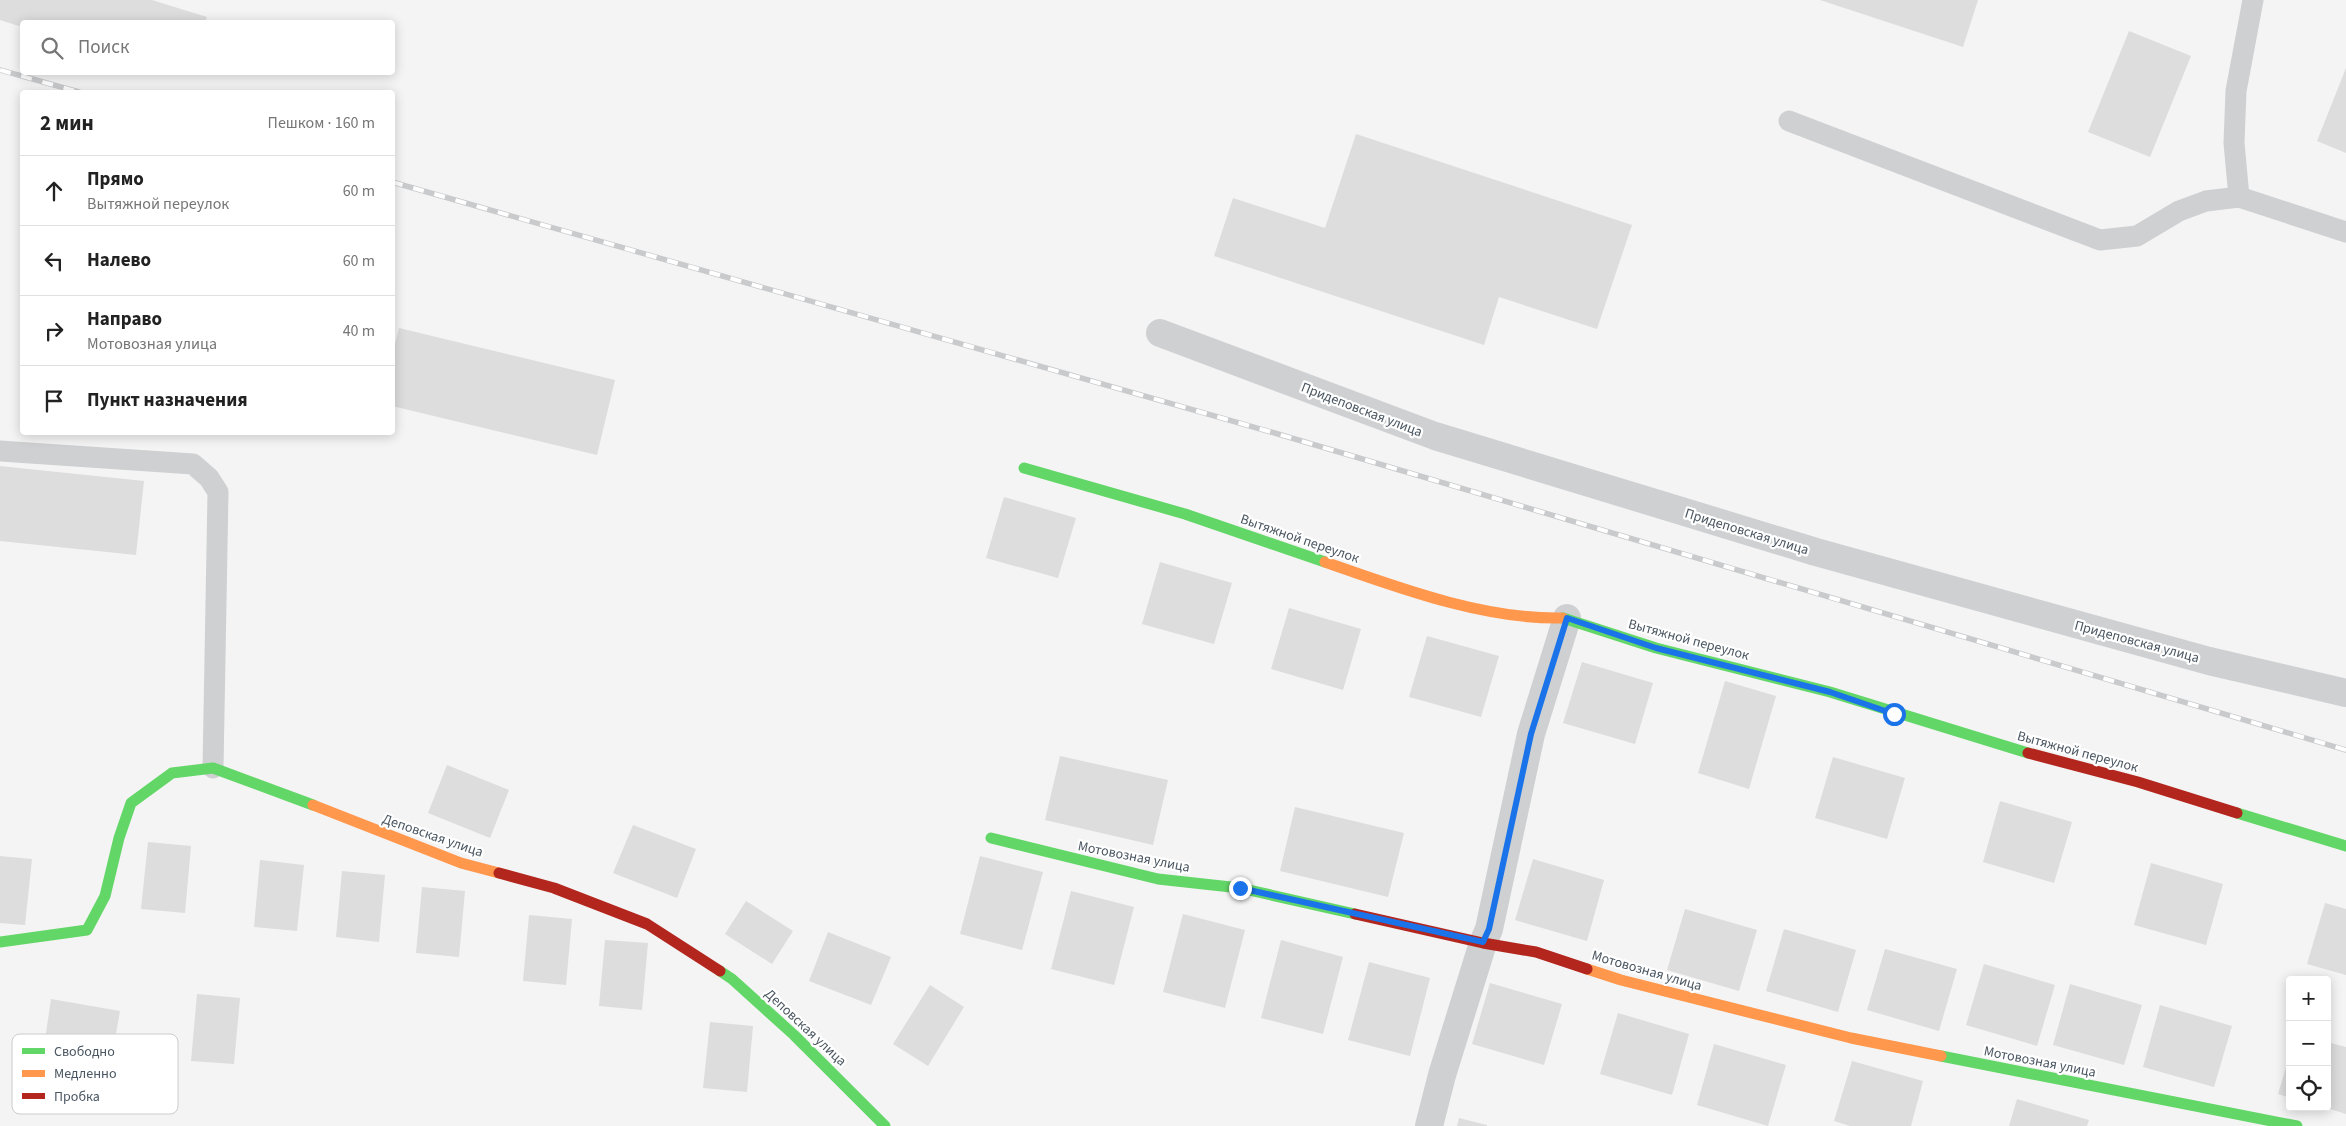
<!DOCTYPE html>
<html lang="ru">
<meta charset="utf-8">
<style>
body{margin:0;font-family:"Source Sans 3",sans-serif;background:#f2f2f2;color:#222}
.controls{position:absolute;right:15px;bottom:15px;display:grid;overflow:hidden;border-radius:5px;box-shadow:0 2px 12px #0003}
.controls button{width:45px;height:45px;display:grid;place-items:center;padding:0;border:0;border-bottom:1px solid #e0e0e0;background:#fff;color:#222;font:25px sans-serif}
.stop{position:absolute;width:15px;height:15px;margin:-11px;border:4px solid #1a73e8;border-radius:50%;background:#fff}
.stop.end{background:#1a73e8;border-color:#fff;box-shadow:0 1px 5px #0008}
.list{margin:0;padding:0;list-style:none}
h2{display:flex;justify-content:space-between;align-items:center;height:65px;margin:0;padding:0 20px;font-size:21px}
h2 small{font-size:16px;font-weight:400;color:#767676}
.list li{display:grid;grid-template-columns:32px 1fr auto;gap:15px;align-items:center;box-sizing:border-box;height:70px;padding:0 20px;border-top:1px solid #e0e0e0}
.list b{display:block;font-size:19px;white-space:nowrap}
.list p{margin:0;font-size:16px;white-space:nowrap;color:#767676}
.list em{font-size:16px;font-style:normal;color:#767676}
.icon{flex:none;width:28px;height:28px;fill:none;stroke:currentColor;stroke-width:2;stroke-linecap:round;stroke-linejoin:round}
.map{position:relative;flex:none;width:2346px;height:1126px;overflow:hidden}
.search{position:absolute;background:#fff;box-shadow:0 2px 12px #0003;left:20px;top:20px;width:375px;height:55px;display:flex;align-items:center;gap:12px;box-sizing:border-box;padding:0 18px;border-radius:5px;color:#767676;font-size:19px}
.panel{position:absolute;background:#fff;box-shadow:0 2px 12px #0003;left:20px;top:90px;width:375px;height:345px;border-radius:5px}
.map>svg:first-child{display:block}
.building{fill:#ddddde}
.lines{fill:none;stroke-linecap:round;stroke-linejoin:round}
.lane{stroke:#ced0d2;stroke-width:21}
.street{stroke:#ced0d2;stroke-width:28}
.fast{stroke:#63d668;stroke-width:11}
.slow{stroke:#ff974d;stroke-width:11}
.jam{stroke:#b3261e;stroke-width:11}
.rail-casing{stroke:#c9cacc;stroke-width:5.5}
.rail{stroke:#fff;stroke-width:4;stroke-dasharray:11;stroke-linecap:butt}
.route{stroke:#1a73e8;stroke-width:6}
.labels{text-anchor:middle;stroke-width:4.5;stroke-linejoin:round;paint-order:stroke}
.street-label{font-size:14px;fill:#4a5661;stroke:#fff}
.key{fill:#fff;stroke:#c9ccd0;stroke-width:1}
.key-label{font-size:14px;fill:#4a5661}
</style>
<div class="map">
<svg width="2346" height="1126" viewBox="0 0 2346 1126">
<rect width="100%" height="100%" fill="#f4f4f4"/>
<path class="building" d="M0,0h152l55,17 -2,5h-183v5l-22,-7z
M1820,0h158l-15,47z
M2129,31l62,25 -41,101 -62,-25z
M2346,68v85l-29,-12z
M1356,134l276,91 -35,104 -98,-32 -15,48 -270,-89 19,-58 92,30z
M399,328l216,52 -18,75 -205,-49v-50z
M0,466l144,15 -8,74 -136,-14z
M1004,497l72,21 -18,60 -72,-20z
M1160,562l72,21 -18,61 -72,-20z
M1289,608l72,21 -18,61 -72,-21z
M1427,636l72,20 -18,61 -72,-20z
M1582,662l71,21 -18,61 -72,-21z
M1725,681l51,15 -27,93 -51,-16z
M1060,756l108,24 -15,65 -108,-25z
M1833,757l72,21 -18,61 -72,-21z
M447,765l62,25 -19,48 -62,-25z
M2000,801l72,21 -18,61 -71,-21z
M1295,807l109,26 -16,64 -108,-26z
M633,825l63,24 -19,49 -64,-25z
M148,842l43,4 -6,67 -44,-4z
M0,856l32,3 -7,66 -25,-2z
M980,856l63,16 -21,78 -62,-16z
M1533,859l71,21 -17,61 -72,-21z
M260,860l44,5 -7,66 -43,-4z
M2151,863l72,21 -17,61 -72,-20z
M342,871l43,4 -6,67 -43,-5z
M422,887l43,4 -6,66 -43,-4z
M1071,891l63,16 -20,78 -63,-16z
M746,901l47,30 -21,33 -47,-30z
M2325,903l21,6v66l-39,-11z
M1685,909l72,21 -18,61 -72,-21z
M1183,914l62,16 -20,78 -62,-16z
M529,915l43,4 -6,66 -43,-4z
M1784,929l72,21 -18,62 -72,-21z
M828,932l63,25 -20,48 -62,-24z
M605,940l43,3 -6,67 -43,-4z
M1281,940l62,17 -20,77 -62,-16z
M1885,949l72,20 -18,62 -72,-21z
M1369,962l61,16 -20,78 -62,-16z
M1984,964l71,21 -18,61 -71,-21z
M1490,983l72,21 -18,61 -72,-21z
M2070,984l72,21 -18,60 -71,-20z
M930,985l34,22 -36,59 -35,-22z
M197,994l43,4 -6,66 -43,-3z
M51,999l69,12 -7,40 -68,-11z
M2160,1005l72,21 -18,61 -71,-20z
M1618,1013l71,21 -17,61 -72,-21z
M710,1022l43,4 -6,66 -44,-4z
M2327,1042l19,5v67l-19,-6z
M1714,1044l72,21 -18,61 -71,-21z
M2289,1057h1v41l-12,-4z
M1852,1061l71,20 -12,45h-61l-16,-5z
M2017,1099l72,21 -2,6h-78z
M1459,1118l28,7v1h-30z"/>
<g class="lines">
<path class="lane" d="M2253,0l-17,91 -2,52 5,54 107,35
M1789,121l311,119 37,-4 42,-25 27,-10 33,-4
M0,451l193,13 16,14 9,14 -5,276"/>
<path class="street" d="M1160,333l275,103 381,116 393,109 137,32
M1429,1126l13,-51 41,-132 6,-14 42,-195 36,-116"/>
<path class="fast" d="M1024,468l161,46 140,48
M1563,618l93,30 174,44 198,61
M2237,813l109,33
M991,838l167,41 82,9 115,26
M0,942l87,-12 18,-34 14,-58 12,-35 41,-30 41,-5 100,37
M720,971l12,8 62,56 91,91
M1941,1056l356,70"/>
<path class="slow" d="M1325,562c74,26 160,58 238,56
M313,805l148,58 38,10
M1587,969l34,11 230,58 90,18"/>
<path class="jam" d="M2028,753l110,29 99,31
M499,873l55,15 93,36 73,47
M1355,914l128,29 53,9 51,17"/>
<defs>
<path id="rail" d="M0,70l79,22
M392,182l886,252 1068,316"/>
</defs>
<use href="#rail" class="rail-casing"/>
<use href="#rail" class="rail"/>
</g>
<g class="lines">
<path class="route" d="M1240,888l243,54 6,-13 42,-195 36,-116 89,30 174,44 64,22"/>
</g>
<g class="labels">
<g class="street-label">
<text transform="translate(1362 409) rotate(21)" y="5">Придеповская улица</text>
<text transform="translate(1747 531) rotate(17)" y="5">Придеповская улица</text>
<text transform="translate(1300 538) rotate(19)" y="5">Вытяжной переулок</text>
<text transform="translate(1689 639) rotate(15)" y="5">Вытяжной переулок</text>
<text transform="translate(2137 641) rotate(15)" y="5">Придеповская улица</text>
<text transform="translate(2078 751) rotate(15)" y="5">Вытяжной переулок</text>
<text transform="translate(433 835) rotate(19)" y="5">Деповская улица</text>
<text transform="translate(1134 856) rotate(11)" y="5">Мотовозная улица</text>
<text transform="translate(1647 970) rotate(16)" y="5">Мотовозная улица</text>
<text transform="translate(806 1027) rotate(43)" y="5">Деповская улица</text>
<text transform="translate(2040 1061) rotate(11)" y="5">Мотовозная улица</text>
</g>
</g>
<rect x="12" y="1034" width="166" height="80" rx="8" class="key"/>
<rect x="22" y="1048" width="23" height="6" fill="#63d668"/>
<rect x="22" y="1070" width="23" height="7" fill="#ff974d"/>
<rect x="22" y="1093" width="23" height="6" fill="#b3261e"/>
<g class="key-label">
<text x="54" y="1056">Свободно</text>
<text x="54" y="1078">Медленно</text>
<text x="54" y="1101">Пробка</text>
</g>
</svg>
<div class="controls">
<button>+</button>
<button>−</button>
<button><svg class="icon" aria-label="locate" viewBox="0 0 24 24"><circle cx="12" cy="12" r="6"/><path d="M12 2v4M12 18v4M2 12h4M18 12h4"/></svg></button>
</div>
<div class="stop" style="left:1894px;top:714px"></div>
<div class="stop end" style="left:1240px;top:888px"></div>
<div class="search"><svg class="icon" aria-label="search" viewBox="0 0 24 24"><circle cx="10" cy="10" r="6"/><path d="M15 15l6 6"/></svg>Поиск</div>
<section class="panel">
<h2>2 мин<small>Пешком · 160 m</small></h2>
<ul class="list">
<li><svg class="icon" aria-label="ahead" viewBox="0 0 24 24"><path d="M12 20V5M6 11l6-6 6 6"/></svg><div><b>Прямо</b><p>Вытяжной переулок</p></div><em>60 m</em></li>
<li><svg class="icon" aria-label="left" viewBox="0 0 24 24"><path d="M17 20v-9H6M10 6l-5 5 5 5"/></svg><div><b>Налево</b></div><em>60 m</em></li>
<li><svg class="icon" aria-label="right" viewBox="0 0 24 24"><path d="M7 20v-9h11M14 6l5 5-5 5"/></svg><div><b>Направо</b><p>Мотовозная улица</p></div><em>40 m</em></li>
<li><svg class="icon" aria-label="arrive" viewBox="0 0 24 24"><path d="M6 21V4h12l-3 4 3 4H6"/></svg><div><b>Пункт назначения</b></div></li>
</ul>
</section>
</div>
